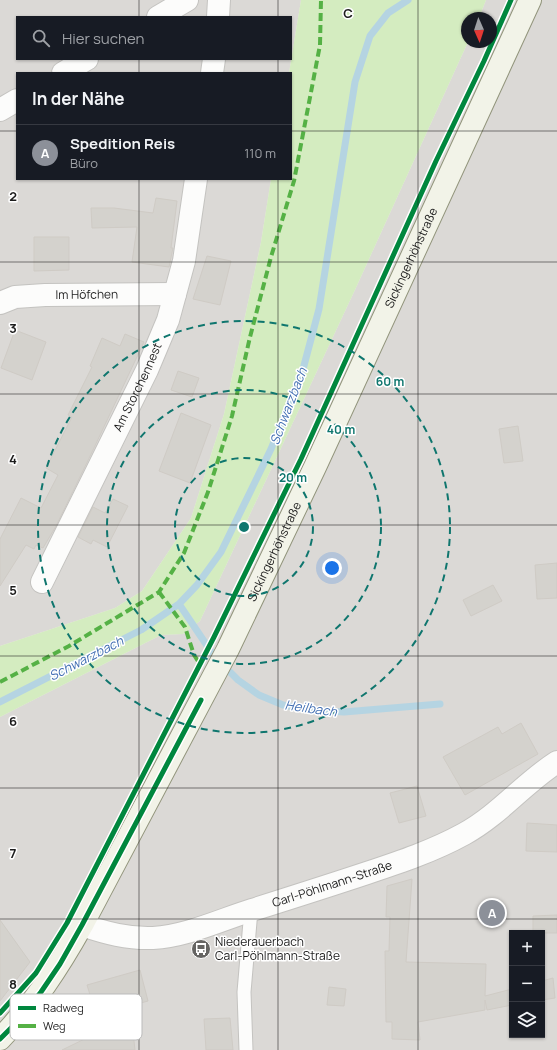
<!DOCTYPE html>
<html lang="de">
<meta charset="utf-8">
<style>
body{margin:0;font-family:Manrope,sans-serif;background:#242831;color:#f1f3f6}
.controls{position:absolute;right:12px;bottom:12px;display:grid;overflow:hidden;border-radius:0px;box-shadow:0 1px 3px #0004}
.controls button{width:36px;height:36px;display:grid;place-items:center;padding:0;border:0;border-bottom:1px solid #363941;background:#171b24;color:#f1f3f6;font:20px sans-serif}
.compass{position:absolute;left:461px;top:12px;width:36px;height:36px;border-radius:50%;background:#171b24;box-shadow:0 1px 3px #0004;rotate:177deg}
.you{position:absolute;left:332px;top:568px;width:14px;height:14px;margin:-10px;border:3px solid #fff;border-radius:50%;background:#1a73e8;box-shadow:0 0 0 6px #1a73e833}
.badge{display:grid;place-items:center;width:26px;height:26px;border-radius:50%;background:#8c9099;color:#fff;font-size:13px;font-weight:700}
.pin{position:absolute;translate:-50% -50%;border:2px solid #fff;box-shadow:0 1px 4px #0006}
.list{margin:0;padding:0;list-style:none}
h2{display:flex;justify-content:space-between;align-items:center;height:52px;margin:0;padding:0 16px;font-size:17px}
h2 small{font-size:13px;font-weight:400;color:#9ea1a6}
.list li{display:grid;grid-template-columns:26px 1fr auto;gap:12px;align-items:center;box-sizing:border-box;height:56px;padding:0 16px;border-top:1px solid #363941}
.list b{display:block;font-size:15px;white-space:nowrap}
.list p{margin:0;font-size:13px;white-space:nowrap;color:#9ea1a6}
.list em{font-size:13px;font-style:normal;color:#9ea1a6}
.icon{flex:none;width:22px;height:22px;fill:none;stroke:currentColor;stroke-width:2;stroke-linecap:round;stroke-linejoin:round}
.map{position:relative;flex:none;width:557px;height:1050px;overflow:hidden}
.search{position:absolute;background:#171b24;box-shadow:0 1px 3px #0004;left:16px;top:16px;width:276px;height:44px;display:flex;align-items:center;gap:10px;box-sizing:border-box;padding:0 14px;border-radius:0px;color:#9ea1a6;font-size:15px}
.panel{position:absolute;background:#171b24;box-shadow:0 1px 3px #0004;left:16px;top:72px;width:276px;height:108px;border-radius:0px}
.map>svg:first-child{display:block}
.residential{fill:#dbd9d6;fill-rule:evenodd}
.grass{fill:#d4ecc0}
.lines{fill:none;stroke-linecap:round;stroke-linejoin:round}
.stream{stroke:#b5d4e2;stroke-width:7}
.building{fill:#d4d2cd;stroke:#cfcbc5}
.service-casing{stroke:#c4c3c0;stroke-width:15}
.minor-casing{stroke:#c4c3c0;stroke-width:24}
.secondary-casing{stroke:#92957c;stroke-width:24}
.service{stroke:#fcfcfb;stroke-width:13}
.minor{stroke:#fcfcfb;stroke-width:22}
.secondary{stroke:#f2f3e8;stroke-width:22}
.quiet{stroke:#55b145;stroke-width:4;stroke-dasharray:8 4;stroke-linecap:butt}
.cycleway-casing{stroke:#fff;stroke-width:8}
.cycleway{stroke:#00873e;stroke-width:5}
.grid{fill:none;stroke:#1c1c1c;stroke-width:1;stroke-opacity:0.55}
.ring{fill:none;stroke:#0f766e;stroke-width:2;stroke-dasharray:7 5}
.labels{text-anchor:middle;stroke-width:3;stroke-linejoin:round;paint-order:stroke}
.street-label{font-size:12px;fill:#1c1c1c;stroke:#fff}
.poi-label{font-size:12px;fill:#1c1c1c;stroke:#fff;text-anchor:start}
.water-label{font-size:13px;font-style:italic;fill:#426fb3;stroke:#fff}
.key{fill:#fff;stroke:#bbb;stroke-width:1}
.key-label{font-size:11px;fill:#1c1c1c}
.grid-label{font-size:13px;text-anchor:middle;font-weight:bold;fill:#1c1c1c;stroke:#fff;stroke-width:3;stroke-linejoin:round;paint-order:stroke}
.centre{fill:#0f766e;stroke:#fff;stroke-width:2}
.ring-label{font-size:12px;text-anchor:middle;font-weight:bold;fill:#0f766e;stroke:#fff;stroke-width:3;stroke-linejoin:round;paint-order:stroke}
</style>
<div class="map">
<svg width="557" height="1050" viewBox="0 0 557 1050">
<rect width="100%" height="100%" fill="#eceae4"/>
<path class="residential" d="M0,0h301l-12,73h-272v106h254l-10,63 -37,172 -33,104 -49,73 -27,17 -115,38zM17,17h274v42h-274z
M486,0h71v1050h-557v-333l161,-82 22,-1 17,-13 154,-329 114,-250h23v-24h-12zM512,933h30v102h-30z"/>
<path class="grass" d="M301,0h185l-7,18h-12l1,24 -114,250 -154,329 -17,13 -22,1 -161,82v-71l115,-38 27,-17 49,-73 33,-104 37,-172 10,-63h20v-106h-2z"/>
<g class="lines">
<path class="stream" d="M179,604l35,52 24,24 21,15 24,10 27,5 34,2 96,-8
M0,702l141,-72 38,-26 18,-19 24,-33 50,-103 31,-76 17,-64 36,-227 15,-46 18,-23 20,-13"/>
</g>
<path class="building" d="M156,198l21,3 -6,47h2l-4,19 -37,-5 5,-35 -45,1 -1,-20h23l39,5z
M34,237h35v33l-35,1z
M207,256l24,5 -11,44 -27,-6z
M15,330l31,12 -14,38 -31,-12z
M125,334l19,8 -51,108 -37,76 -13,22 -7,-3 -2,4 -8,-4 -26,41v-47l21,-41 20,10 17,-33 -12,-7 26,-51 -4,-2 24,-48 -2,-1 12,-28 18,8z
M178,371l21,7 -7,19 -21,-7z
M181,413l30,12 -21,58 -31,-12z
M518,426l5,35 -19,2 -5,-34z
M113,499l15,7 -21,41 -14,-7 -2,4 -13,-7 15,-30 12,6z
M557,563v35l-20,1 -2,-34z
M493,585l9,16 -31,15 -8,-16z
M521,723l17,31 -73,41 -22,-38 55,-30 4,7z
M417,786l9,30 -27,7 -9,-30z
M527,823l30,2v27l-31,-1z
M412,879l-6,83 80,2 -1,32 27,-7v16l-25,5 -2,-10v10l-67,12 2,18 -28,-1v-17h-6l-1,-71h4l1,-34h-4l1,-31z
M557,915v18h-24v-17z
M0,920l30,42 -30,39z
M140,970l8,31 -18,5 5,44h-73l39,-19 -14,-46z
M553,978l2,20 -13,2v-19z
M329,987l17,2 -2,17 -17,-1z
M230,1018l3,32h-27l-2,-31z"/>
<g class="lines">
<defs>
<path id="service" d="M246,1050l-2,-58 7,-82"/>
<g id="minor">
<path d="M158,17l29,-17"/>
<path d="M218,17l1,-17"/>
<path d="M63,73l24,-14"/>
<path d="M212,73l2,-14"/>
<path d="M0,110l17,-10"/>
<path id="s1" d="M0,303l15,-6 30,-2 130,-1"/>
<path id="s2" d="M42,582l105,-212 21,-50 16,-59 12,-82"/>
<path id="s3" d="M82,925c24,8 46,14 71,13 34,-2 67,-18 99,-28 38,-12 76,-24 115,-37 33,-11 66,-22 97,-39 35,-19 60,-51 93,-72"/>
</g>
<g id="secondary">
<path id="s4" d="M0,1039c35,-36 58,-71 82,-114l146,-276 87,-182 215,-467"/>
</g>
</defs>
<use href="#service" class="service-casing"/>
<use href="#minor" class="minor-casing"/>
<use href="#secondary" class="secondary-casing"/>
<use href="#service" class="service"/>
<use href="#minor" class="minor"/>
<use href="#secondary" class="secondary"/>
<path class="quiet" d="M159,592l26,35 9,28 6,9
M0,682l69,-36 90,-54 25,-39 24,-61 24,-76 18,-79 21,-80 23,-76 26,-136 1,-45"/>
<defs>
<path id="cycleway" d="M0,1013l36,-40 31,-50 147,-286 87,-178 135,-298 48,-100 27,-61
M0,1039l14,-14 27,-33 19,-28 22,-39 119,-225"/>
</defs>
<use href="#cycleway" class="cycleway-casing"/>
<use href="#cycleway" class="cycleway"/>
</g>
<path class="grid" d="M139,0v17M278,0v17M418,0v1050M139,59v14M278,59v14M0,131h17M291,131h266M139,179v871M278,179v871M0,262h557M0,394h557M0,525h557M0,656h557M0,788h557M0,919h557"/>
<g class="ring">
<circle cx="244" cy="527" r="69"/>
<circle cx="244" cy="527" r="137"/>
<circle cx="244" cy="527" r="206"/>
</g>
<defs>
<symbol id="bus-disc" viewBox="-11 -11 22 22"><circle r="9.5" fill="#656462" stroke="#fff"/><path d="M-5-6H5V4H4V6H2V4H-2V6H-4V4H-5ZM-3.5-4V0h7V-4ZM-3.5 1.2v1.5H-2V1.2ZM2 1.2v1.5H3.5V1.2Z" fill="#fff"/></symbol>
</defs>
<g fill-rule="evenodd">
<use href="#bus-disc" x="190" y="938" width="22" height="22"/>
</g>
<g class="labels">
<g class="street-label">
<text dy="4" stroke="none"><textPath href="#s4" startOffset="885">Sickingerhöhstraße</textPath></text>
<text dy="4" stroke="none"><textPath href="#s1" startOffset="88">Im Höfchen</textPath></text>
<text dy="4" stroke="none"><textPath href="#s2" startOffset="217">Am Storchennest</textPath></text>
<text dy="4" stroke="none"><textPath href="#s4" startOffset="561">Sickingerhöhstraße</textPath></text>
<text dy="4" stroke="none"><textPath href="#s3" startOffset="260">Carl-Pöhlmann-Straße</textPath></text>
</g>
<g class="poi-label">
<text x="215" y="946">Niederauerbach<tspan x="215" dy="14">Carl-Pöhlmann-Straße</tspan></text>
</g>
<g class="water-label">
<text transform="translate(288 406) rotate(-69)" y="5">Schwarzbach</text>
<text transform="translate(86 658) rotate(-27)" y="5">Schwarzbach</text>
<text transform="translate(311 708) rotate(8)" y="5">Heilbach</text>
</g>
</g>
<rect x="10" y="994" width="132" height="46" rx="6" class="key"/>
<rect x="18" y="1006" width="18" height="4" fill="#00873e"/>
<rect x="18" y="1024" width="18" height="4" fill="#55b145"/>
<g class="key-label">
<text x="43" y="1012">Radweg</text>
<text x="43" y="1030">Weg</text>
</g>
<g class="grid-label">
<text x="348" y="18">C</text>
<text x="13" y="201">2</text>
<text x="13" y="333">3</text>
<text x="13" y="464">4</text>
<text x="13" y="595">5</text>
<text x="13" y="726">6</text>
<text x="13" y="858">7</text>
<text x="13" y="989">8</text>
</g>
<circle cx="244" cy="527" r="6" class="centre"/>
<g class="ring-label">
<text x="390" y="386">60 m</text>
<text x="341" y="434">40 m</text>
<text x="293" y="482">20 m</text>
</g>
</svg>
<div class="controls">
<button>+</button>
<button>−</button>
<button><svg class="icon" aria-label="layers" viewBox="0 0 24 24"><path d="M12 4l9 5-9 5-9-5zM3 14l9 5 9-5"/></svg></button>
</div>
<svg class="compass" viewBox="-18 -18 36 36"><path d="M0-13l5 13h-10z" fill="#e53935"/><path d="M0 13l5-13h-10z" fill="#9ea1a6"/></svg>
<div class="you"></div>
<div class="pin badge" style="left:492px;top:913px">A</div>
<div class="search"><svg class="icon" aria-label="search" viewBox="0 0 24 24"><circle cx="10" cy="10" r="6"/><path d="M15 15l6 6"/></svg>Hier suchen</div>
<section class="panel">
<h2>In der Nähe<small></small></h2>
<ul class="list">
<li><span class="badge">A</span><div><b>Spedition Reis</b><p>Büro</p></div><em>110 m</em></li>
</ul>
</section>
</div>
